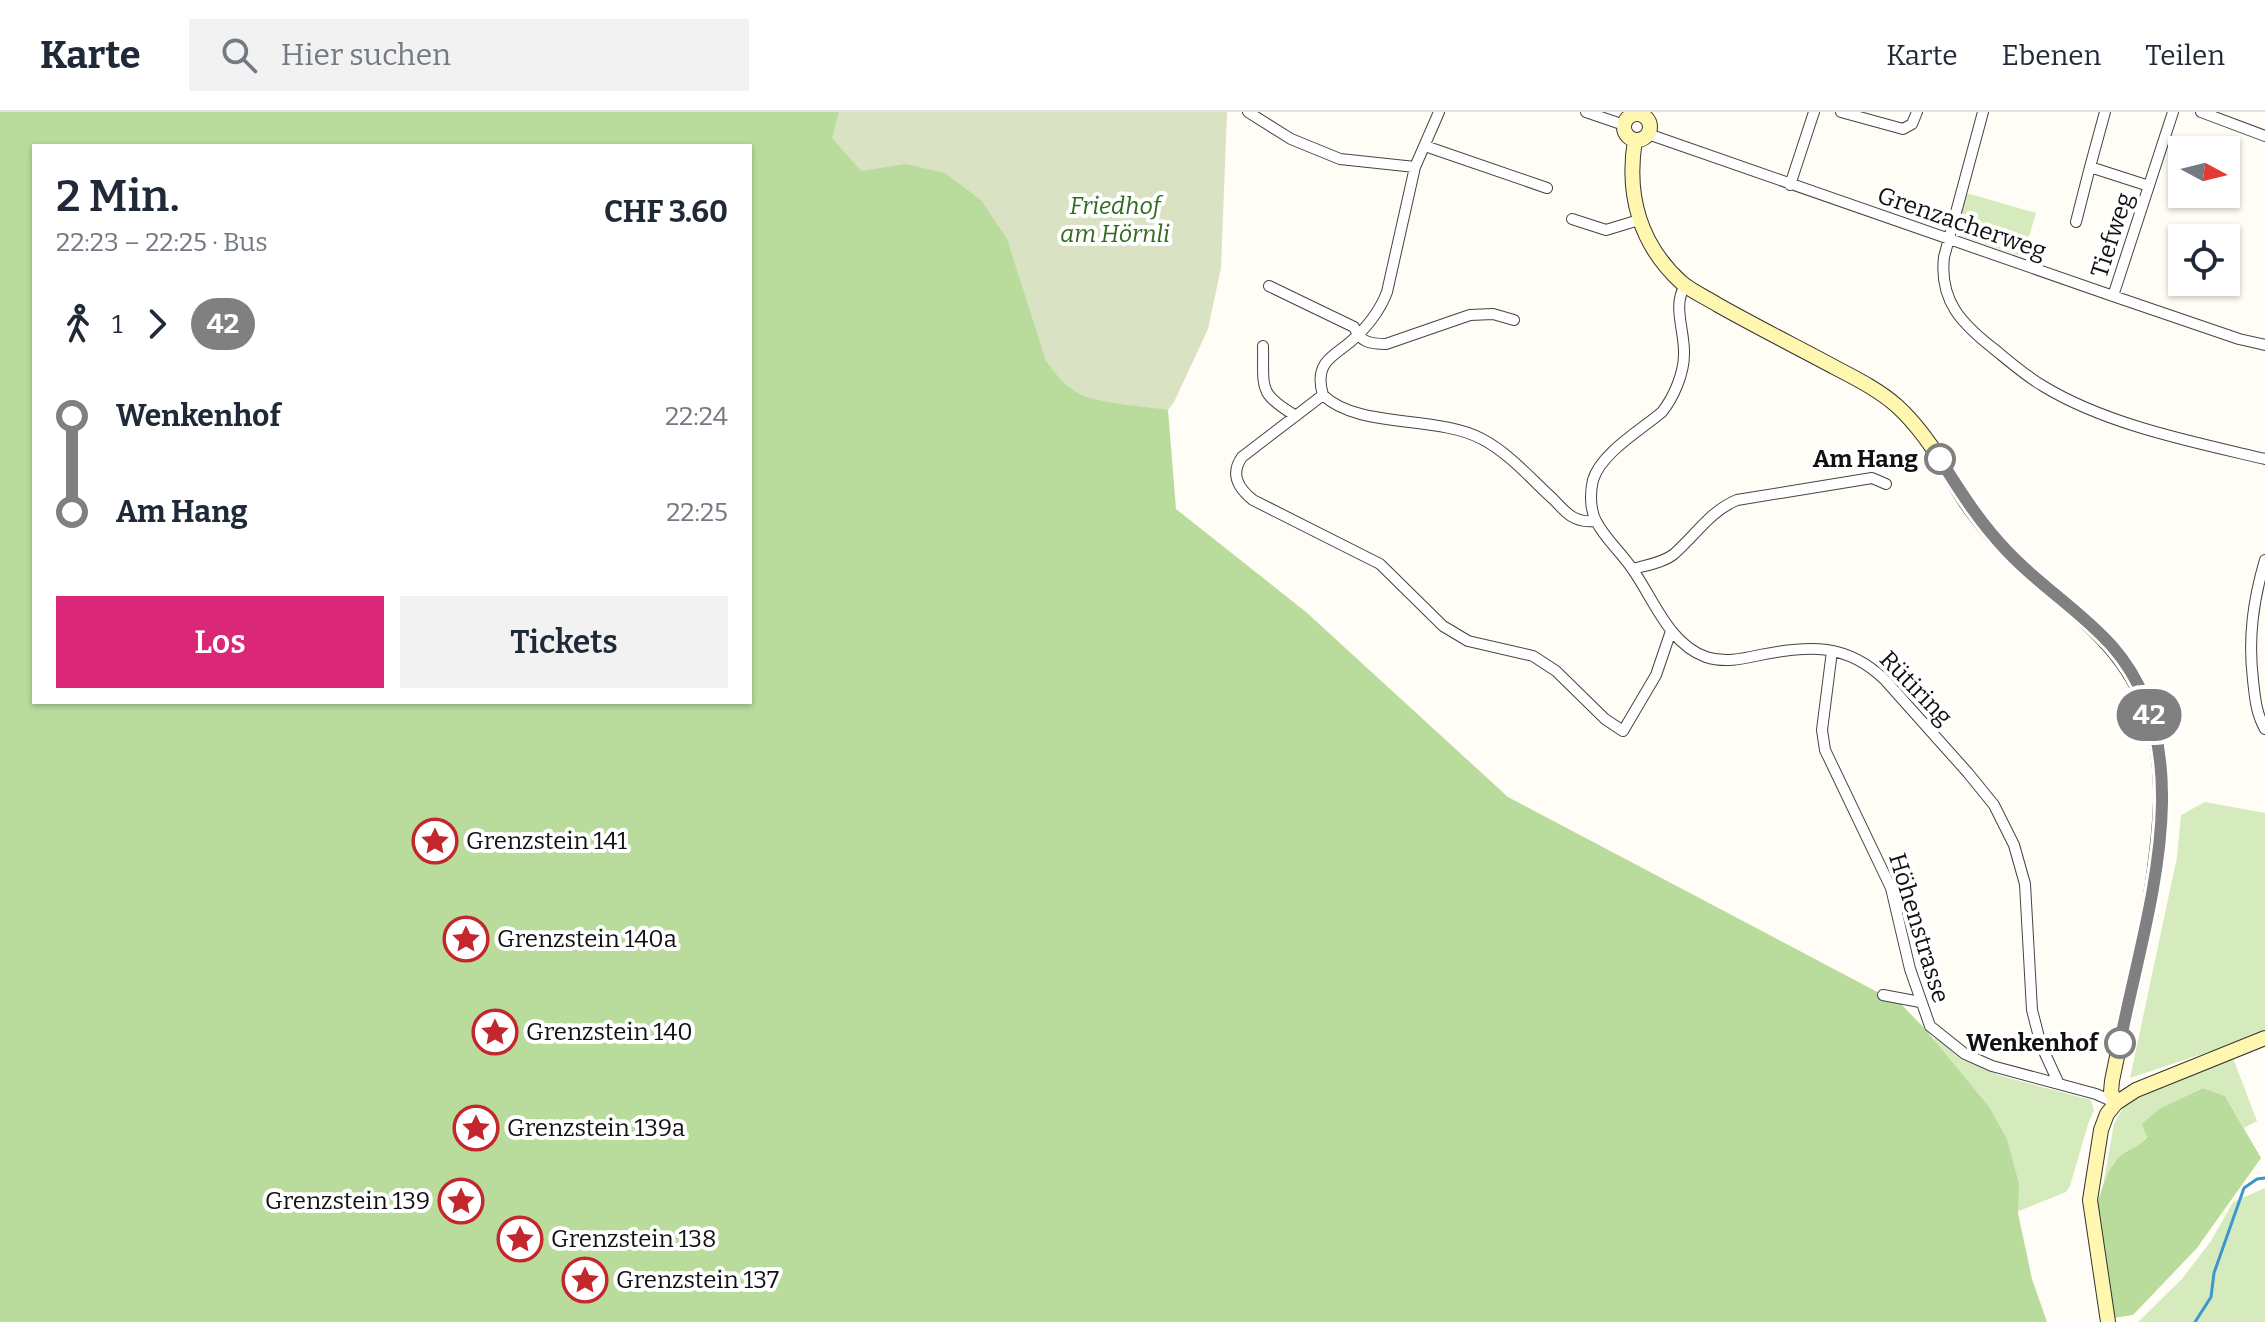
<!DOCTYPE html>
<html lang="de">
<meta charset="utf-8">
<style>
:root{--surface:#fff;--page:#f2f2f3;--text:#1f2937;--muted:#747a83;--line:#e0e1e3;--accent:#db2777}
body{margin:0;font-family:Bitter,serif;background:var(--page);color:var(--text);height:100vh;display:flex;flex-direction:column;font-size:30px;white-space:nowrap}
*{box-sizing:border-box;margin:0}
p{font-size:26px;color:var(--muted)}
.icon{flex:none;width:44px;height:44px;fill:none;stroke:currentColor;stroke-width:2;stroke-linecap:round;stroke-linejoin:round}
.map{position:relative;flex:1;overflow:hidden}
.side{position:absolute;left:32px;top:32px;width:720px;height:560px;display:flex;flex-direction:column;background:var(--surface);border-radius:0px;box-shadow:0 2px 6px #0004}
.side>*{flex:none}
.badge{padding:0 16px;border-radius:26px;font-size:28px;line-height:52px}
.needle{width:52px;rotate:97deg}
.tools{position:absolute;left:2168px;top:24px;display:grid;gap:16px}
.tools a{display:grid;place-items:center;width:72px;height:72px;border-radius:0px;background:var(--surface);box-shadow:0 2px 6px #0004;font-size:40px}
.map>.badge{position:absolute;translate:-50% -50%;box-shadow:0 0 0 4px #fff}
.legs{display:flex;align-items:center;gap:12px;height:88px;padding:0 24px;font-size:26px}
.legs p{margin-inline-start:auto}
.head{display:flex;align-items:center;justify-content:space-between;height:136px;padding:0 24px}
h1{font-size:44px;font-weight:600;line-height:60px}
.cta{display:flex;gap:16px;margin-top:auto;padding:16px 24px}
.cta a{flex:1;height:92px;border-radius:0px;background:var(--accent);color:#fff;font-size:32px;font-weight:600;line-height:92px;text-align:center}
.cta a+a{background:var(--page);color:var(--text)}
ul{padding:0 24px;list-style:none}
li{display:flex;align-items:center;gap:28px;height:96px;font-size:30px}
li i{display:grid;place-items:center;width:12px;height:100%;margin:0 10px;background:currentColor}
li i::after{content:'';width:20px;height:20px;margin:-10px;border:6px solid;border-radius:50%;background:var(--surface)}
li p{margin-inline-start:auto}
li:first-child i{background:linear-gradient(#0000 50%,currentColor 0)}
li:last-child i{background:linear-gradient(currentColor 50%,#0000 0)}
header{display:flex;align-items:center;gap:48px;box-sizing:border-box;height:112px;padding:0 40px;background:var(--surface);border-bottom:2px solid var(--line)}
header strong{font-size:38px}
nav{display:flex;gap:44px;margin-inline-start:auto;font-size:28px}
.search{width:560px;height:72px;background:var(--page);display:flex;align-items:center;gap:20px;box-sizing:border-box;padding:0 28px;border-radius:0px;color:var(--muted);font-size:30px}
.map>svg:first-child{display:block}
.green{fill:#d5ebbd}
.forest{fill:#b9dc9c;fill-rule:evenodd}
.cemetery{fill:#d9e3c4}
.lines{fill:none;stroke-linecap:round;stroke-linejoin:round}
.stream{stroke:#3f96cf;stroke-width:3}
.street-casing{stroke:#444;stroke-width:12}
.secondary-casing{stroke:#333;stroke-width:16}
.street{stroke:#fff;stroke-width:10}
.secondary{stroke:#fff6b0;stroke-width:14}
.line-1-casing{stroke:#fff;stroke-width:18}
.line-1{stroke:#808080;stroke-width:12}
.stop-1-dot{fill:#fff;stroke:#808080;stroke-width:4}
.labels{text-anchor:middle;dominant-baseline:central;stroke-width:8;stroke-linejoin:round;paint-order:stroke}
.park-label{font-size:24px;font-style:italic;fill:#2f6b1f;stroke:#fff}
.street-label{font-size:24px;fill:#111;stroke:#fff}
.stop-label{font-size:24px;font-weight:bold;fill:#111;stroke:#fff;text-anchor:end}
.poi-label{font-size:24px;fill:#111;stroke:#fff;text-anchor:start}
</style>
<header>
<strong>Karte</strong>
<div class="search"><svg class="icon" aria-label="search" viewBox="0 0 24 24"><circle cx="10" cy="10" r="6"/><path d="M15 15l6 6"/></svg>Hier suchen</div>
<nav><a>Karte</a><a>Ebenen</a><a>Teilen</a></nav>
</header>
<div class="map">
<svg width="2265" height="1210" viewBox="0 0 2265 1210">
<rect width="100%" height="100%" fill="#fffdf5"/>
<!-- green -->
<path class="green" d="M1963,82H1970L2036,101L2023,145L1961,124L1956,112Z
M2205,690L2265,701V921L2130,966L2177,745L2181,703Z
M1935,925L1962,948L1998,963L2091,988L2094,998L2088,1012L2070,1074L2066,1080L2014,1101L1934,933Z
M2231,946H2233L2257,1009L2244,1016L2225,984L2203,976L2159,997L2147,1024L2136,1037L2126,1040L2113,1051L2102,1079L2114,1012L2124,994L2139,985L2228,948H2231Z
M2265,1076V1210H2138L2182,1167L2211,1129L2233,1090Z"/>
<!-- forest -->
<path class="forest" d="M0,0H907L957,48L1175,288L1168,298L1176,397L1306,500L1508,685L1902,893L1926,918L1989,995L2007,1027L2019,1072L2018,1101L2032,1167L2047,1210H0ZM34,34H750V590H34Z
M2203,976L2225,984L2261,1046L2197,1136L2133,1203L2113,1206L2097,1092C2103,1075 2109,1049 2126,1040C2137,1034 2138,1035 2147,1025L2142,1012L2159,997Z"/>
<!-- cemetery -->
<path class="cemetery" d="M839,0H1227L1221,156L1208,217L1175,288L1168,298C1145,294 1095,292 1076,280C1064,273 1054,260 1046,249L1007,127L981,88L945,61L906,52L861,59L832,26Z"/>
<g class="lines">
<!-- stream -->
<path class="stream" d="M2195,1210L2211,1185L2214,1161L2244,1076L2257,1067L2265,1066"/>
<!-- street casing -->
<g class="street-casing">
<path id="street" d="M1248,0L1291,27L1340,47L1415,55
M1586,0L1624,13
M1841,0L1903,17L1912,12L1917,0
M1983,0L1944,145C1939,189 1962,212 1994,237C2010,250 2026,264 2043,274C2107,313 2193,330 2265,347
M2105,0L2090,55L2149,74
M2201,0L2265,24
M1648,22L2113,184L2239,227L2265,233
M1425,34L1547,76
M1790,73L1814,0
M1572,107L1606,118L1639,108
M2076,110L2090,55
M1269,174L1354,215C1360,230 1370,232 1386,232L1470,203L1493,202L1514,208
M1685,174C1672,193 1685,220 1684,242C1684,261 1674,285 1662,300C1641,318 1601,341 1593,368C1590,380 1590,398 1596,409C1605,427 1622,441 1633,458C1654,488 1669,532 1706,545C1724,551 1742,547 1760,543C1809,533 1847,531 1885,568L1968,661L1994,693L2014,733L2025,772L2032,898L2041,933L2059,972
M2113,184L2173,0
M1263,234C1264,276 1257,281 1296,304
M1323,283L1242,345C1230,362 1238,376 1253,388L1380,452L1443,514L1468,529L1533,544L1556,559L1605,607L1623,619L1656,563L1671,519
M1323,283C1320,273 1319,261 1325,252C1330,244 1342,237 1349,231C1365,218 1380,199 1387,180L1415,55L1439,0
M1323,283C1358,317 1437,303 1482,327C1509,341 1531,367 1553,387C1559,393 1565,400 1571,404C1579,409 1587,410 1595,409
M2265,448C2253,489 2248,526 2253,568C2255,586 2256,601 2265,617
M1633,457C1646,453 1663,451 1674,442C1695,424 1710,399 1737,388L1872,366L1886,372
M1832,539L1822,618L1825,638L1891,776L1910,857L1930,914L1965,942L1992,954L2096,982L2116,991
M1883,883L1920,890"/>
</g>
<!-- secondary casing -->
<g class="secondary-casing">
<path id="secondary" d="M1624 15a13 13 0 1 1 26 0a13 13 0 1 1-26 0Z
M1635,28C1626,83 1640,133 1682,171C1693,180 1707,186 1718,193C1757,215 1797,235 1836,256C1857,267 1879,278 1897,294C1919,314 1937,341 1952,367C1958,377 1964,388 1971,397C1983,413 1997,430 2011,443C2071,501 2136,535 2155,623C2165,668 2161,711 2155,756C2146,828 2126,898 2112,969L2111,980L2116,991
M2108,1210L2090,1088L2101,1018L2107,1002L2116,991L2136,978L2265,926"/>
</g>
<!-- street -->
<use href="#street" class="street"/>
<!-- secondary -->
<use href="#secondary" class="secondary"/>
</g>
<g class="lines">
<!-- line-1 casing -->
<g class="line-1-casing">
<path id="line-1" d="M1940,347C1961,381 1981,412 2008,440C2040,474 2081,499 2112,534C2206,641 2143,809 2120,931"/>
</g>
<!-- line-1 -->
<use href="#line-1" class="line-1"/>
</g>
<!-- icons -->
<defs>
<g id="sight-ring" transform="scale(2.3)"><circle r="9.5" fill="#fff" stroke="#c4262e" stroke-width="1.5"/><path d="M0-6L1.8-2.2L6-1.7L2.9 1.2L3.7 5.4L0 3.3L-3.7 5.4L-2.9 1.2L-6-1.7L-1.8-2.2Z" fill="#c4262e"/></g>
</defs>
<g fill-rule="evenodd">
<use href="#sight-ring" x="435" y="729"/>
<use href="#sight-ring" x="466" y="827"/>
<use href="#sight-ring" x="495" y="920"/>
<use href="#sight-ring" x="476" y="1016"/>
<use href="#sight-ring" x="461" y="1089"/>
<use href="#sight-ring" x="520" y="1127"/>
<use href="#sight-ring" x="585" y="1168"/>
</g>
<!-- markers -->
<g class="stop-1-dot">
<circle cx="1940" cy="347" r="14"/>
<circle cx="2120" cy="931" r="14"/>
</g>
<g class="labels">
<!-- park labels -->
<g class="park-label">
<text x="1115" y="94">Friedhof<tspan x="1115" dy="28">am Hörnli</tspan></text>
</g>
<!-- street labels -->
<g class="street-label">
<text transform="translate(1962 111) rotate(19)">Grenzacherweg</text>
<text transform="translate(2112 123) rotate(-72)">Tiefweg</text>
<text transform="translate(1916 576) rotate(46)">Rütiring</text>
<text transform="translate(1919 816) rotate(73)">Höhenstrasse</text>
</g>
<!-- stop labels -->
<g class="stop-label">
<text x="1918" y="347">Am Hang</text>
<text x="2098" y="931">Wenkenhof</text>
</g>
<!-- poi labels -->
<g class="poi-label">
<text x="466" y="729">Grenzstein 141</text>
<text x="497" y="827">Grenzstein 140a</text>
<text x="526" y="920">Grenzstein 140</text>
<text x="507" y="1016">Grenzstein 139a</text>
<text x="430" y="1089" text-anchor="end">Grenzstein 139</text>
<text x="551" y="1127">Grenzstein 138</text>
<text x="616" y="1168">Grenzstein 137</text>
</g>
</g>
</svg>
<div class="tools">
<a><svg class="needle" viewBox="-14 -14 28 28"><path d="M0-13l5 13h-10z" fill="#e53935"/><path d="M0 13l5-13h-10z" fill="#747a83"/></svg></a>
<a><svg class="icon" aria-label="locate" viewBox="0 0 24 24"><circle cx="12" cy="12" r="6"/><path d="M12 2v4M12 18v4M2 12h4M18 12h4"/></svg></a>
</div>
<b class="badge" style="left:2149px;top:603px;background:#808080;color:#fff">42</b>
<section class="side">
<div class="head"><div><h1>2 Min.</h1><p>22:23 – 22:25 · Bus</p></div><b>CHF 3.60</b></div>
<div class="legs"><svg class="icon" aria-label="walk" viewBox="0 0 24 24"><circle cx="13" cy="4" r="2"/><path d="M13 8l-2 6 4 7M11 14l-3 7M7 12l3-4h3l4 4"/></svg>1<svg class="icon" aria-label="forward" viewBox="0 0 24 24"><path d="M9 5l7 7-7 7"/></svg><b class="badge" style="background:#808080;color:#fff">42</b></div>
<ul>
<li><i style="color:#808080"></i><b>Wenkenhof</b><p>22:24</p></li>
<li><i style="color:#808080"></i><b>Am Hang</b><p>22:25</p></li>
</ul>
<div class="cta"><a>Los</a><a>Tickets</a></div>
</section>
</div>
